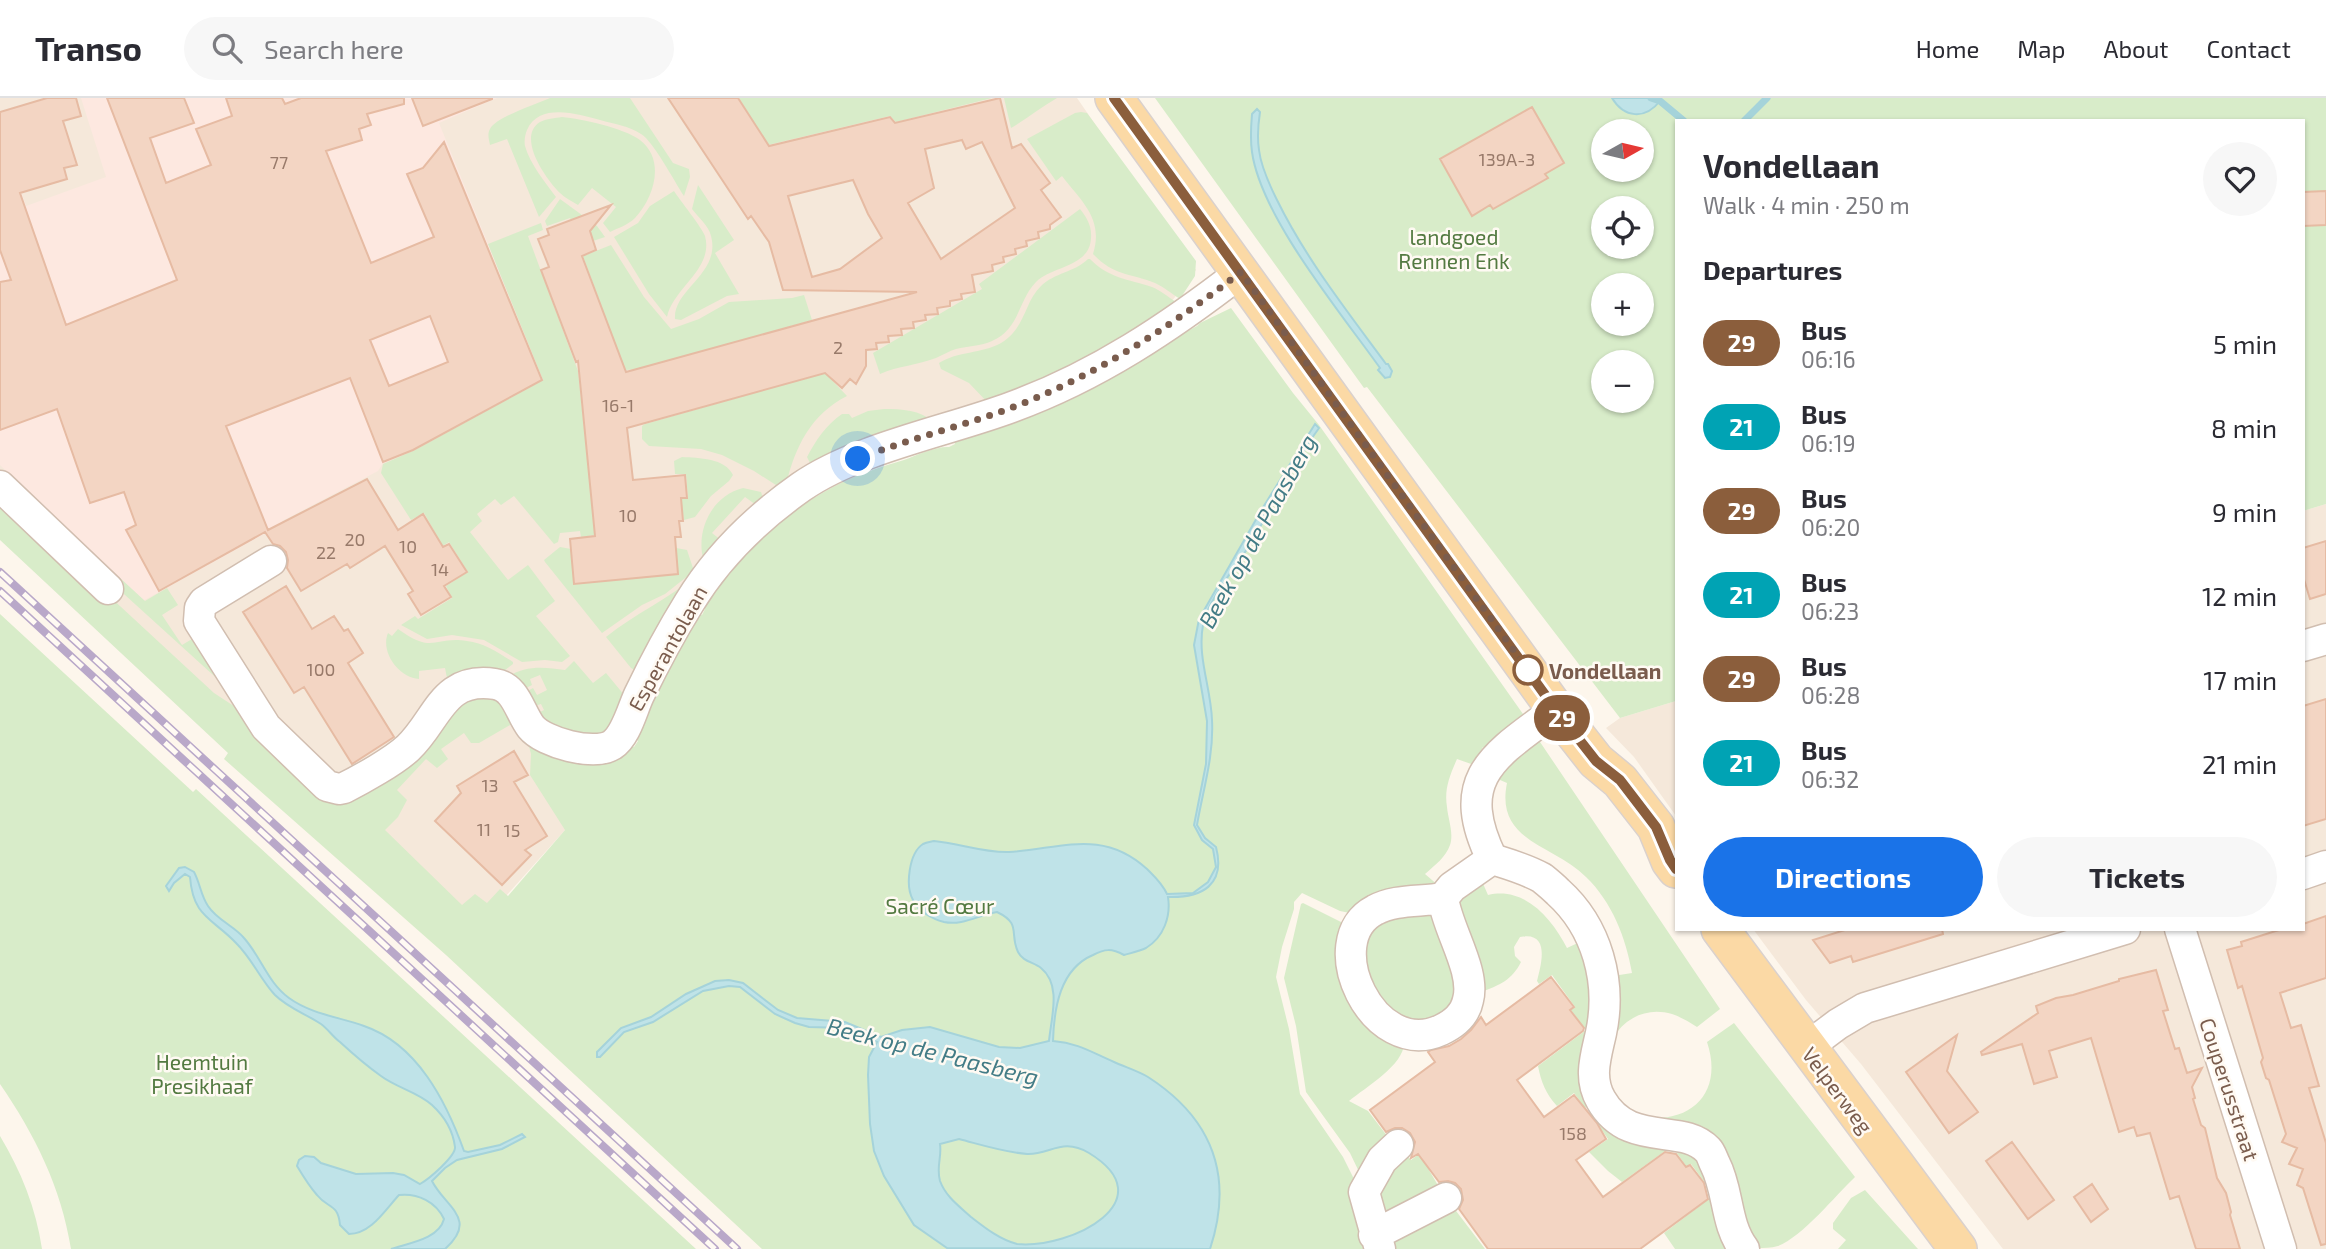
<!DOCTYPE html>
<meta charset="utf-8">
<style>
:root{--surface:#fff;--page:#f7f7f7;--text:#2b2b33;--muted:#7c7c81;--line:#e1e1e2;--accent:#1a73e8}
body{margin:0;font-family:"Exo 2",sans-serif;background:var(--page);color:var(--text);height:100vh;display:flex;flex-direction:column;font-size:26px;white-space:nowrap}
*{box-sizing:border-box;margin:0}
p{font-size:23px;color:var(--muted)}
.icon{flex:none;width:38px;height:38px;fill:none;stroke:currentColor;stroke-width:2;stroke-linecap:round;stroke-linejoin:round}
.map{position:relative;flex:1;overflow:hidden}
.side{position:absolute;left:1675px;top:21px;width:630px;height:812px;display:flex;flex-direction:column;background:var(--surface);border-radius:0px;box-shadow:0 2px 5px #0004}
.side>*{flex:none}
.badge{padding:0 14px;border-radius:23px;font-size:24px;line-height:46px}
.needle{width:46px;rotate:82deg}
.tools{position:absolute;left:1591px;top:21px;display:grid;gap:14px}
.tools a{display:grid;place-items:center;width:63px;height:63px;border-radius:50%;background:var(--surface);box-shadow:0 2px 5px #0004;font-size:35px}
.you{position:absolute;width:35px;height:35px;margin:-18px;border:5px solid #fff;border-radius:50%;background:#1a73e8;box-shadow:0 0 0 10px #1a73e833}
.map>.badge{position:absolute;translate:-50% -50%;box-shadow:0 0 0 4px #fff}
h2{padding:0 28px;font-size:26px;line-height:63px}
.round{display:grid;place-items:center;flex:none;width:74px;height:74px;border-radius:37px;background:var(--page)}
.overview{display:flex;align-items:center;justify-content:space-between;height:119px;padding:0 28px}
h1{font-size:33px;font-weight:700;line-height:52px}
.button{display:flex;gap:14px;margin-top:auto;padding:14px 28px}
.button a{flex:1;height:80px;border-radius:42px;background:var(--accent);color:#fff;font-size:28px;font-weight:700;line-height:80px;text-align:center}
.button a+a{background:var(--page);color:var(--text)}
ul{padding:0;list-style:none}
li{display:flex;align-items:center;gap:21px;height:84px;padding:0 28px}
li div{flex:1}
li b{display:block;font-size:26px}
li em{font-style:normal}
li .badge{min-width:77px;font-weight:700;text-align:center}
header{display:flex;align-items:center;gap:42px;box-sizing:border-box;height:98px;padding:0 35px;background:var(--surface);border-bottom:2px solid var(--line)}
header strong{font-size:33px}
nav{display:flex;gap:38px;margin-inline-start:auto;font-size:24px}
.search{width:490px;height:63px;background:var(--page);display:flex;align-items:center;gap:18px;box-sizing:border-box;padding:0 24px;border-radius:38px;color:var(--muted);font-size:26px}
.map>svg:first-child{display:block}
.residential{fill:#f5e8da}
.commercial{fill:#fde8e0}
.green{fill:#d8ecc9;fill-rule:evenodd}
.water{fill:#bfe3e8;stroke:#a5d3da;stroke-width:2;fill-rule:evenodd}
.lines{fill:none;stroke-linecap:round;stroke-linejoin:round}
.stream{stroke:#a5d3da;stroke-width:7}
.building{fill:#f3d5c3;stroke:#e6bba3;stroke-width:2;fill-rule:evenodd}
.minor-casing{stroke:#d1beb0;stroke-width:33}
.major-casing{stroke:#dad1cd;stroke-width:40}
.minor{stroke:#fff;stroke-width:30}
.major{stroke:#fbd9a5;stroke-width:37}
.rail-casing{stroke:#b9a8c9;stroke-width:8}
.rail{stroke:#fffaf3;stroke-width:5;stroke-dasharray:16;stroke-linecap:butt}
.line-casing{stroke:#fff;stroke-width:16}
.line{stroke:#8b5e3c;stroke-width:10}
.walk{stroke:#7a5c4d;stroke-width:7;stroke-dasharray:0 12.6}
.stop-dot{fill:#fff;stroke:#8b5e3c;stroke-width:3.5}
.labels{text-anchor:middle;dominant-baseline:central;stroke-width:5;stroke-linejoin:round;paint-order:stroke}
.number-label{font-size:18px;fill:#987a6a}
.park-label{font-size:21px;fill:#537a41;stroke:#fffaf3}
.street-label{font-size:21px;fill:#7a5c4d;stroke:#fffaf3}
.stop-label{font-size:21px;font-weight:bold;fill:#7a5c4d;stroke:#fffaf3;text-anchor:start}
.water-label{font-size:23px;font-style:italic;fill:#437c86;stroke:#fffaf3}
</style>
<header>
<strong>Transo</strong>
<div class="search"><svg class="icon" aria-label="search" viewBox="0 0 24 24"><circle cx="10" cy="10" r="6"/><path d="M15 15l6 6"/></svg>Search here</div>
<nav><a>Home</a><a>Map</a><a>About</a><a>Contact</a></nav>
</header>
<div class="map">
<svg width="2326" height="1151" viewBox="0 0 2326 1151">
<rect width="100%" height="100%" fill="#fdf6ec"/>
<!-- residential -->
<path class="residential" d="M0,0H1077L1196,172L1161,217L1056,278L788,389L613,632L598,672L565,732L465,844L0,427Z
M2326,406V1151H2003L1861,966L1806,902L1753,831H2303V413Z
M1676,603V718L1634,659L1606,630L1620,620Z"/>
<!-- commercial -->
<path class="commercial" d="M81,0H497L439,25L543,282L415,352L383,365L378,373L282,423V426L141,504L0,367V51L5,49L26,108L106,79Z"/>
<!-- green -->
<path class="green" d="M550,0H630L673,65L689,71L690,79L684,98C674,83 654,44 641,36C629,28 614,26 600,22C578,16 539,4 527,32C525,37 524,43 525,48C530,66 545,84 556,99L539,119L507,41L490,47C489,41 487,36 490,31C496,19 537,6 550,0Z
M739,0H992L896,24L890,18L768,47Z
M1004,0H1057C1041,9 1027,21 1011,30Z
M1155,0H2326V406L2303,413V23H1676V603L1620,620L1367,289L1364,290ZM1603,33H1642V72H1603ZM1603,110H1642V149H1603ZM1603,187H1642V226H1603ZM1603,264H1642V303H1603Z
M1081,14L1087,15L1196,163L1195,178L1180,201C1172,196 1164,189 1155,185C1130,175 1114,178 1093,156C1104,121 1082,104 1062,78L1056,83L1027,41L1075,15Z
M562,19C582,21 624,30 640,42C666,62 654,100 635,120C628,127 618,130 610,134L603,125L616,109L592,90L578,107C572,103 565,100 560,95C546,81 516,39 540,24C546,21 555,20 562,19Z
M698,87L734,142L715,155L739,196L727,198L681,222L675,221C673,191 721,176 711,138C709,128 698,119 692,111Z
M674,93C679,101 703,131 705,138C714,171 673,190 667,219L649,196L614,139L638,125L650,108Z
M560,101L597,128L605,139L581,147L570,120L547,128L545,123Z
M1080,111C1087,120 1092,128 1091,140C1090,169 1052,168 1036,184C1018,202 1020,231 992,243C981,248 968,248 956,251C949,253 943,257 936,260C918,267 898,268 880,276L873,255L982,191L979,186Z
M541,125L543,132L528,138L578,273L595,437L581,439L580,433L560,435L558,444L554,446L514,398L501,407L495,401L477,416L482,423L470,434L508,482L528,467L555,503L536,518L570,558L562,564L545,562L522,564L484,542L452,537L427,541L401,527L415,518L418,521L452,500L446,488L468,474L449,444L441,449L439,446L441,445L424,415L411,422L381,375L383,366L415,352L543,282L488,146Z
M611,147L644,199L671,231L699,221L729,204L792,200L804,197L812,222L640,271L625,272L583,158Z
M1088,161H1090C1108,180 1128,181 1152,189C1160,192 1168,199 1176,204L1136,237L990,307L969,285L941,271L939,265C958,253 981,256 1001,245C1026,230 1024,204 1041,188C1054,175 1075,174 1088,161Z
M1231,210L1293,295L1319,327L1528,623L1489,653L1483,649L1480,654L1484,657L1474,667L1457,661C1450,677 1444,691 1447,709C1448,721 1454,735 1450,747C1446,759 1435,767 1425,776L1439,788L1355,816L1340,813L1302,795L1294,804V811L1282,849L1276,879L1289,931L1300,996L1343,1059L1355,1083L1376,1151H762L446,857L224,661L228,655L0,442V397L214,595L243,614L329,701L462,601L496,596L517,623L479,645H471L464,635L441,651L448,661L437,670L426,661L397,692L407,702L398,719L385,732L462,807L475,796L487,805L500,791L508,798L565,732L530,677L531,656L528,644L598,666L609,665L617,662L626,646L634,649L638,643L636,641L659,589L700,516L702,517L705,511L704,509C734,460 782,416 833,389C855,377 880,369 904,362C917,357 937,348 949,349L955,346L952,339L1105,278L1197,228L1200,225Z
M825,275L847,298C811,316 795,349 786,387L779,389L754,373L722,357L701,351L649,348L642,341V328L645,326Z
M884,311C902,311 920,312 934,324L811,367L807,359C816,342 826,327 842,316H849L852,320L868,313Z
M682,359C699,360 725,360 733,377L729,383L711,398L695,419L684,422L681,401L688,400L686,376H675L674,363Z
M743,390L761,394L763,400L759,409L745,399L712,435L726,446L703,460C696,431 713,397 743,390Z
M560,449L571,451L574,486L678,476L676,450L687,452L694,473L665,496L642,507L602,535L545,464L544,462Z
M696,477L636,573L631,570L606,539C634,516 668,502 696,477Z
M119,479L145,503L167,490L178,507L162,517L182,547L197,538L223,586L114,487L116,480Z
M0,516L193,694L196,691L696,1151H71C61,1089 35,1037 0,986Z
M398,531C434,557 433,538 467,543C484,545 499,555 513,564V566L500,576L487,575L447,580L445,570L419,573V581C399,580 380,554 388,535L392,538Z
M574,563L593,585L606,575L625,598L613,632L598,640L553,632L536,616L544,612L541,606L531,609L524,595L533,590L537,597L547,592L540,577L530,581L532,587L522,592L508,579C525,567 545,569 565,572Z
M1536,638L1720,911L1697,929C1689,924 1681,919 1672,916C1627,903 1593,950 1611,990L1607,992L1600,978V959L1611,909L1613,878L1632,875C1626,840 1612,804 1586,779C1553,746 1495,744 1507,685L1493,679L1498,668Z
M1481,781L1488,797C1525,788 1552,821 1567,850L1582,843L1590,861L1592,1005L1585,1010L1574,995L1557,1008C1546,996 1541,984 1538,968L1586,932L1571,912L1575,909L1552,877L1539,886L1537,883C1541,867 1551,833 1520,839L1514,849L1515,858L1521,864C1512,882 1500,887 1481,894L1453,803Z
M1303,805L1347,827L1345,850L1404,945C1404,967 1366,989 1349,1003L1368,1013L1391,1043L1362,1080L1350,1055L1306,994L1296,928L1284,880L1301,806Z
M1429,809L1465,899L1419,931L1366,894L1363,831Z
M1734,925L1855,1079C1836,1097 1802,1139 1778,1148C1771,1150 1764,1150 1756,1150L1732,1090L1660,1029L1640,1019C1691,1027 1724,995 1707,944Z
M1603,1020C1612,1029 1622,1037 1634,1041C1658,1049 1687,1038 1705,1060C1722,1080 1716,1103 1720,1127C1722,1136 1727,1144 1732,1151H1675L1664,1135L1714,1097L1691,1066L1686,1068L1672,1048L1622,1084L1608,1073L1589,1054L1608,1041L1597,1025Z
M1454,1030L1465,1046L1429,1072L1443,1096L1382,1122L1374,1086L1403,1052L1411,1062Z
M0,1038C21,1073 36,1110 42,1151H0Z
M1865,1092L1918,1151H1838L1846,1142L1833,1131V1125L1851,1100Z
M1450,1105L1485,1151H1385L1387,1141Z"/>
<!-- water -->
<path class="water" d="M1612,0H1659L1660,3C1645,22 1624,20 1612,0Z
M1257,11L1260,14C1258,27 1257,39 1259,52C1261,69 1269,86 1277,102C1306,161 1347,213 1386,266H1388L1392,273L1390,279L1385,280L1378,272L1380,270C1341,215 1261,119 1252,54C1250,41 1251,28 1252,16Z
M1315,326L1319,330C1293,366 1273,407 1251,445C1237,468 1208,501 1203,527C1197,559 1211,590 1212,622C1214,658 1203,692 1197,727L1205,740L1216,749C1226,787 1202,800 1168,799C1171,818 1164,839 1146,850C1140,853 1131,855 1124,857C1111,850 1105,851 1093,857C1060,871 1054,910 1053,943C1078,945 1091,954 1114,964C1125,969 1138,973 1148,979C1213,1021 1234,1078 1210,1151L947,1150L914,1127L884,1078L874,1053L870,1026L868,977L869,959L877,944L845,930L809,929L795,925L775,916L740,889L729,888L703,893L653,924L624,934L600,959H597V954L621,930L651,919L686,896L715,883L729,882L743,885L778,912L797,920L845,924L881,939L902,932L930,929L999,949L1020,950L1049,943C1051,920 1062,887 1041,870C1034,864 1023,864 1018,854C1009,835 1022,826 997,814C979,817 962,828 944,824C932,821 918,813 913,802C905,788 909,755 923,746C927,744 930,744 934,743C958,745 984,755 1009,754C1061,751 1102,730 1147,771C1155,779 1162,785 1167,796L1193,795L1208,784L1216,769L1213,751L1202,742L1194,727L1206,666L1207,623L1194,547L1199,521L1262,411ZM959,1041C982,1047 1003,1054 1027,1056C1050,1057 1062,1039 1089,1055C1166,1102 1072,1151 1017,1146C1000,1142 984,1129 971,1119C959,1108 946,1099 940,1083C936,1069 942,1059 940,1046Z
M185,769L194,774C200,785 201,798 208,808C217,822 234,828 244,840C261,859 268,885 289,900C311,916 339,919 364,928C417,946 446,1003 464,1053L468,1054L500,1047L522,1036L525,1039L502,1051L457,1062L445,1070L432,1083C445,1109 479,1121 445,1151H391C409,1145 439,1141 444,1121C436,1104 418,1095 399,1097C385,1112 371,1136 349,1136L340,1127C338,1105 328,1111 317,1097C309,1088 303,1078 297,1068L299,1062L305,1058L314,1059L321,1065L356,1076L393,1075L404,1077L420,1086C429,1081 456,1058 455,1049C453,1033 444,1018 432,1007C418,994 397,990 381,978C367,968 353,956 340,944C333,939 328,931 321,926C306,916 288,910 275,897C261,882 252,861 237,846C213,820 193,820 190,779L185,776L174,785L169,793L166,788L179,770Z"/>
<g class="lines">
<!-- stream -->
<path class="stream" d="M1651,0L1660,3L1684,23
M1744,23L1767,0"/>
</g>
<!-- building -->
<path class="building" d="M47,0H76L81,18L63,23L77,67L64,70L67,81L20,95L66,227L177,182L107,0H184L194,25L150,40L166,85L211,67L196,31L232,18L226,0H282L285,6L301,0H404V6L367,16L371,27L359,31L362,42L326,53L371,165L434,139L407,76L423,70L444,44L542,282L413,352L383,364L350,280L226,328L268,432L367,381L398,432L423,416L443,449L449,446L467,474L444,488L451,499L421,517L408,496L413,493L385,448L350,470L347,466L301,493L287,470L288,462L286,454L280,448L273,446L265,434L159,493L126,432L136,427L124,394L90,405L57,311L0,332V184L11,182L0,152V14ZM430,218L448,264L389,288L370,242Z
M412,0H492V1L423,28Z
M668,0H738L769,48L890,19L895,25L1000,0L1012,50L1021,46L1050,85L1041,92L1061,119L1050,127V131L1038,134L1039,140L1026,143L1027,148L1015,151L1016,156L1003,159L1004,164L992,167L993,173L972,177L975,194L961,196L962,201L950,203V208L937,210L938,216L925,217L926,222L913,224L914,230L901,231L902,237L888,238L889,244L876,245L877,251L866,252V268L856,286L850,281L842,290L825,275L627,330L633,382L685,377L687,400H681L683,423H679L681,439H675L678,476L574,486L570,441L595,438L578,263L576,264L541,172L549,169L538,141L549,137L547,131L611,107L590,133L596,152L582,158L626,274L917,194L783,192L769,144L751,118L748,121ZM962,42L966,51L982,44L1015,110L941,161L908,105L934,90L925,51ZM853,82L868,116L882,140L840,171L812,179L788,98Z
M1532,9L1564,65L1545,76L1548,80L1493,111L1490,107L1472,118L1440,61Z
M2326,93V127L2303,128V94Z
M2326,443V496L2310,501L2303,478V450Z
M286,488L312,531L334,518L344,533L348,531L363,555L348,565L394,639L352,666L304,589L294,595L243,514Z
M2326,601V721L2303,728V608Z
M514,653L528,677L514,684L547,738L525,752L531,757L502,787L435,723L461,695L457,688Z
M2326,818V880L2280,895L2291,930L2301,927L2319,988L2309,990L2326,1045V1146L2321,1147L2303,1090L2297,1087L2303,1071L2289,1066L2297,1050L2282,1044L2286,1036L2269,982L2266,980L2261,964L2263,960L2242,888L2238,890L2227,852L2242,848L2241,844L2282,831H2303V826Z
M1848,831H1942L1943,836L1853,864L1851,858L1830,865L1813,842Z
M2156,872L2168,912L2163,913L2175,951L2179,950L2187,975L2202,970L2192,989L2195,1000L2193,1001L2201,1027L2205,1030L2217,1080L2226,1095L2231,1114L2230,1117L2240,1151H2196L2179,1098L2170,1101L2150,1035L2137,1038L2134,1029L2119,1034L2091,940L2049,953L2057,979L2034,986L2022,946L1982,957L1981,954L2038,915L2036,908L2056,900L2073,897L2119,883V881Z
M1551,879L1574,909L1570,912L1584,930L1583,933L1517,982L1544,1019L1574,997L1597,1025L1606,1041L1576,1062L1603,1099L1665,1054L1676,1056L1686,1069L1690,1067L1704,1085L1708,1101L1640,1151H1488L1459,1111L1463,1102L1461,1091L1455,1085L1448,1083L1439,1084L1418,1056L1411,1060L1415,1044L1410,1035L1402,1030H1395L1386,1034L1370,1012L1435,964L1428,954L1431,952L1449,948L1461,941L1471,932L1481,919L1486,927Z
M1957,937L1947,973L1978,1014L1949,1035L1906,974Z
M2012,1044L2054,1102L2028,1121L1986,1063Z
M2092,1086L2108,1111L2091,1124L2074,1099Z"/>
<g class="lines">
<!-- minor casing -->
<g class="minor-casing">
<path id="minor" d="M0,388L108,491
M271,463L204,504L200,510L199,523L266,629L327,688L339,691L344,690C362,681 394,663 408,650C438,622 442,578 495,586C516,589 520,615 531,629C544,645 594,658 612,647C626,638 632,612 639,597C654,566 671,534 689,505C717,459 757,420 801,389C857,350 948,333 1012,309C1097,278 1170,229 1241,174
M2303,548L2326,541
M1556,612C1495,657 1452,679 1492,761C1508,766 1526,771 1542,780C1547,784 1553,789 1558,794C1597,829 1612,884 1601,935C1596,958 1588,980 1601,1002C1629,1051 1682,1024 1708,1052C1711,1055 1713,1062 1715,1066C1729,1093 1725,1126 1744,1151
M2303,776L2326,768
M1443,800C1420,804 1395,801 1375,812C1317,842 1373,963 1441,932C1454,926 1465,917 1468,902C1476,873 1447,831 1443,800L1452,789L1492,761
M2180,831L2281,1151
M1806,950L1838,926L1865,910L2125,831
M1374,1137L1446,1100
M1380,1151L1364,1094L1382,1062L1398,1047"/>
</g>
<!-- major casing -->
<g class="major-casing">
<path id="major" d="M1114,0L1556,612L1596,663L1620,683L1656,729L1670,763L1676,771
M1720,831L1958,1151"/>
</g>
<!-- minor -->
<use href="#minor" class="minor"/>
<!-- major -->
<use href="#major" class="major"/>
<!-- rail casing -->
<g class="rail-casing">
<path id="rail" d="M0,474L737,1151
M0,493L715,1151"/>
</g>
<!-- rail -->
<use href="#rail" class="rail"/>
</g>
<g class="lines">
<!-- line casing -->
<g class="line-casing">
<path id="line" d="M1114,0L1556,612L1596,663L1620,682L1656,729L1670,762L1676,771"/>
</g>
<!-- line -->
<use href="#line" class="line"/>
<!-- walk -->
<path class="walk" d="M858,361C910,340 964,328 1016,308C1099,276 1171,228 1241,174L1528,572"/>
</g>
<!-- markers -->
<circle class="stop-dot" cx="1528" cy="572" r="14"/>
<g class="labels">
<!-- number labels -->
<g class="number-label">
<text x="1507" y="61">139A-3</text>
<text x="279" y="64">77</text>
<text x="838" y="249">2</text>
<text x="618" y="307">16-1</text>
<text x="628" y="417">10</text>
<text x="355" y="441">20</text>
<text x="408" y="448">10</text>
<text x="326" y="454">22</text>
<text x="440" y="471">14</text>
<text x="321" y="571">100</text>
<text x="490" y="687">13</text>
<text x="484" y="731">11</text>
<text x="512" y="732">15</text>
<text x="1573" y="1035">158</text>
</g>
<!-- park labels -->
<g class="park-label">
<text x="1454" y="138">landgoed<tspan x="1454" dy="24">Rennen Enk</tspan></text>
<text x="940" y="807">Sacré Cœur</text>
<text x="202" y="963">Heemtuin<tspan x="202" dy="24">Presikhaaf</tspan></text>
</g>
<!-- street labels -->
<g class="street-label">
<text transform="translate(667 550) rotate(-61)">Esperantolaan</text>
<text transform="translate(2230 991) rotate(72)">Couperusstraat</text>
<text transform="translate(1838 992) rotate(53)">Velperweg</text>
</g>
<!-- stop labels -->
<g class="stop-label">
<text x="1549" y="572">Vondellaan</text>
</g>
<!-- water labels -->
<g class="water-label">
<text transform="translate(1257 433) rotate(-61)">Beek op de Paasberg</text>
<text transform="translate(933 953) rotate(14)">Beek op de Paasberg</text>
</g>
</g>
</svg>
<div class="tools">
<a><svg class="needle" viewBox="-14 -14 28 28"><path d="M0-13l5 13h-10z" fill="#e53935"/><path d="M0 13l5-13h-10z" fill="#7c7c81"/></svg></a>
<a><svg class="icon" aria-label="locate" viewBox="0 0 24 24"><circle cx="12" cy="12" r="6"/><path d="M12 2v4M12 18v4M2 12h4M18 12h4"/></svg></a>
<a>+</a>
<a>−</a>
</div>
<div class="you" style="left:858px;top:361px"></div>
<b class="badge" style="left:1562px;top:620px;background:#8b5e3c;color:#fff">29</b>
<section class="side">
<div class="overview"><div><h1>Vondellaan</h1><p>Walk · 4 min · 250 m</p></div><a class="round"><svg class="icon" aria-label="heart" viewBox="0 0 24 24"><path d="M12 20l-8-8c-3-5 5-10 8-4 3-6 11-1 8 4z"/></svg></a></div>
<h2>Departures</h2>
<ul>
<li><span class="badge" style="background:#8b5e3c;color:#fff">29</span><div><b>Bus</b><p>06:16</p></div><em>5 min</em></li>
<li><span class="badge" style="background:#00a3b4;color:#fff">21</span><div><b>Bus</b><p>06:19</p></div><em>8 min</em></li>
<li><span class="badge" style="background:#8b5e3c;color:#fff">29</span><div><b>Bus</b><p>06:20</p></div><em>9 min</em></li>
<li><span class="badge" style="background:#00a3b4;color:#fff">21</span><div><b>Bus</b><p>06:23</p></div><em>12 min</em></li>
<li><span class="badge" style="background:#8b5e3c;color:#fff">29</span><div><b>Bus</b><p>06:28</p></div><em>17 min</em></li>
<li><span class="badge" style="background:#00a3b4;color:#fff">21</span><div><b>Bus</b><p>06:32</p></div><em>21 min</em></li>
</ul>
<div class="button"><a>Directions</a><a>Tickets</a></div>
</section>
</div>
